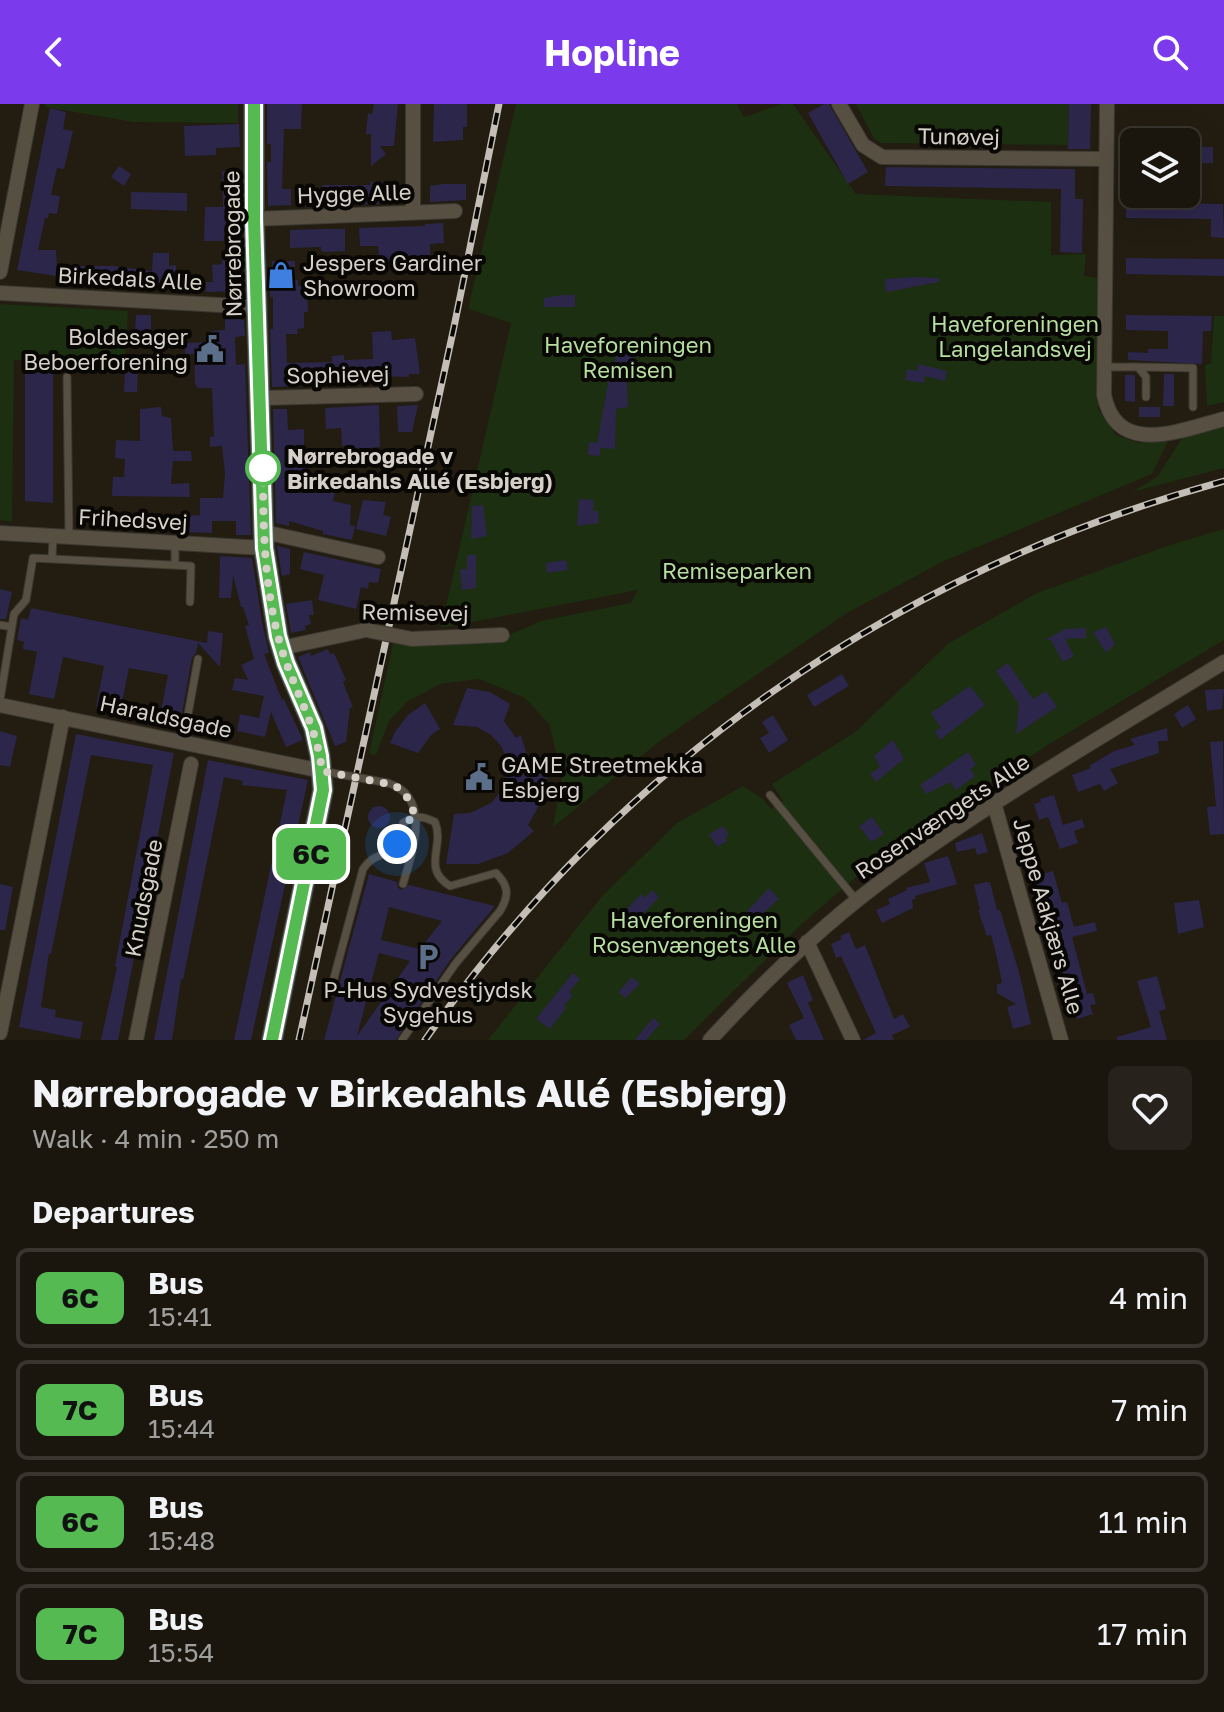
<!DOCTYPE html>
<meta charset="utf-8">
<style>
:root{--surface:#1a150d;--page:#27221b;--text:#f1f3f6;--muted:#9f9f9d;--line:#38342e;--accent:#7c3aed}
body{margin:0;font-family:"Golos Text",sans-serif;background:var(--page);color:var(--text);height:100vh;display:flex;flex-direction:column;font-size:30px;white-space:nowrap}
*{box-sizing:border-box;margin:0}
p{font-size:26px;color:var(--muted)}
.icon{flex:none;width:44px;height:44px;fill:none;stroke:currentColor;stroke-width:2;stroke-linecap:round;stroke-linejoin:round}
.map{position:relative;height:936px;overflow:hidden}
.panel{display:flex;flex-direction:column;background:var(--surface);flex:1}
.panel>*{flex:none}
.badge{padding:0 16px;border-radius:12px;font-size:28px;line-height:52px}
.controls{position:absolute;left:1120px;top:24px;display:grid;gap:16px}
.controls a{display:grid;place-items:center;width:80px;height:80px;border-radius:12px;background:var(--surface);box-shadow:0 8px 32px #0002,0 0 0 2px var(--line);font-size:40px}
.you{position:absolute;width:40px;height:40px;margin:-20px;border:6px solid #fff;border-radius:50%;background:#1a73e8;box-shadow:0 0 0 12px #1a73e833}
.map>.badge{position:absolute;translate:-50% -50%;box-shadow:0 0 0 4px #fff}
h2{padding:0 32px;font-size:30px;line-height:72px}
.round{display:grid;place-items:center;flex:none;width:84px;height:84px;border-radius:12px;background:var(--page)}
.head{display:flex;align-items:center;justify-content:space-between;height:136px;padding:0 32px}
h1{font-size:38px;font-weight:700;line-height:60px}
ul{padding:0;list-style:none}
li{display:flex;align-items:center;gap:24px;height:100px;margin:0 16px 12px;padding:0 16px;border:4px solid var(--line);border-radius:12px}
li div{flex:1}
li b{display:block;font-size:30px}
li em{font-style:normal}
li .badge{min-width:88px;font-weight:700;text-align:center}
header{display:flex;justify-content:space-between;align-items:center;height:104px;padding:0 32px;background:var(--accent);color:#fff;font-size:36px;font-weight:700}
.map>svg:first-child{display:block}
.green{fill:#1c2f11}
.building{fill:#2c264a;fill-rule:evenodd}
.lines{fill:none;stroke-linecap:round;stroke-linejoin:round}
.lane-casing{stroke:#3c3731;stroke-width:9}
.street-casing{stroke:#3c3731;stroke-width:16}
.secondary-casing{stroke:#3c3731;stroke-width:22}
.lane{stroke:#564f42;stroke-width:7}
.street{stroke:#564f42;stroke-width:14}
.secondary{stroke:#59726a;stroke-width:20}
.rail-casing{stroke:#c3bfb6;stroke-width:7}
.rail{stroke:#090704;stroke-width:4;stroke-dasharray:12;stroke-linecap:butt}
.lane-bridge-casing{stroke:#3c3731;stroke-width:9;stroke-linecap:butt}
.street-bridge-casing{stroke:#3c3731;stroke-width:16;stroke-linecap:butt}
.lane-bridge{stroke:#564f42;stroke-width:7}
.street-bridge{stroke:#564f42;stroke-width:14}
.line-casing{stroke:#fff;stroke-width:18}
.line{stroke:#54ba51;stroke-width:12}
.walk{stroke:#d5d1c9;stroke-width:8;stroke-dasharray:0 14.4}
.stop-dot{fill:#fff;stroke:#54ba51;stroke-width:4}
.labels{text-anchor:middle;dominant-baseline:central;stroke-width:8;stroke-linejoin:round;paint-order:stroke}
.street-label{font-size:22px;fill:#d5d1c9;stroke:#090704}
.poi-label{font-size:22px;fill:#d5d1c9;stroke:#090704;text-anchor:start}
.park-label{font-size:22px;fill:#b6de9f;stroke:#090704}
.stop-label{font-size:22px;font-weight:bold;fill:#d5d1c9;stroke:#090704;text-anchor:start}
</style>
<header><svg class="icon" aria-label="back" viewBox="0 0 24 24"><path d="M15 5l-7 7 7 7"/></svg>Hopline<svg class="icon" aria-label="search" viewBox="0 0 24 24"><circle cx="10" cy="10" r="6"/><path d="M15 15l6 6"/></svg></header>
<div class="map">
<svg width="1224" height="936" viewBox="0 0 1224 936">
<rect width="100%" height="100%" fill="#221c11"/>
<!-- green -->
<path class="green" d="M45,0H238V19L133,18L45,3Z
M516,0H737L744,13L782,0H793L856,90L1051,98V151L1086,150L1084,172L1098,174V305L1116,331L1139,339L1168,337L1152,370L944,457L847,509L660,637L553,723L562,673L549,620L525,594L479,575L440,580L407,598L389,617L376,651L369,650L393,540H447L498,536L541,517L631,499L638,486L441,524L511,219L468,205Z
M856,0H1069L1068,41L882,39L874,35Z
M0,200L128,207L125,258L14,256L12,418L0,416Z
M1214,212H1224V298L1207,302L1205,261L1211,260Z
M1224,323V364L1132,388L1157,373L1183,333Z
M1224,425V536L1046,642L886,747L803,819L684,936H488L603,791L677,719L743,682L763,695L771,705L783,697L772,680L854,629L949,539L1037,489L1170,441Z"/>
<!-- building -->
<path class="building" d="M267,0H302L301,25H284L282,85H291V101L268,102L267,58H271V40H267Z
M374,0H398L394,42H380L386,50L371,62V30H366L368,9L372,10Z
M434,0H467V23H463V36L433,38Z
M824,0H829L868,68L848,80L808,9Z
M1069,0H1091L1090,45H1068Z
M50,4L66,8L63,25L73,27L64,65L57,64L51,91L60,92L57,110L49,109L48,114H45L38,146H56L57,162H113L152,167L153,149H169V162L176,161L177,185L63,178V173L17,166Z
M239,20L240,43L216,44V51L185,52L184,22Z
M1186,43H1213V59H1186Z
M119,62L131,70L124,82L111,73Z
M886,63L1075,65V95H1083L1082,149L1060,148L1061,85L885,82Z
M222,67H237L239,124H224V137H204L205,103H223Z
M396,77L399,99L323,102L322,81H371L370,78Z
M443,80H466V96L430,98V82Z
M131,88L187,89V107L131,105Z
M1126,98L1223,100L1224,134L1211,133V115L1126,114Z
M443,119L444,139L430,140V154L379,160L378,142H360L359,124L425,122V120Z
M321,125H345V147L325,148L321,147V143L290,144V126Z
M242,148L243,187L206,188V178H213L212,161L222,160V149Z
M1126,154L1224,155V172L1126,170Z
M272,157H295V176H298V182L307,181L308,208H304V224L297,225L298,230H286L287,259L332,258V252L344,251V256L373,255L372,228L391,227L392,236L415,234L420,270H409V273L379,272V280H364V276L337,277V281L272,283L270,225H273V193H270L269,168H272Z
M914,173L939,174V178L886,188L885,175Z
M562,191H575V203H544V194Z
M136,211H151V227H135Z
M1126,211L1212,212L1211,227H1203L1202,260L1128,256V248L1148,249V245H1168V227L1126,226Z
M225,213L244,216L245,232L235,233L236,261L245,260L251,431H236V417H212V429L183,428L184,412L200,411V394H223L225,369L222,342L210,343V333L214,332L212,284H198L195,280L194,250H185L184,239L212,238L211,227L225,226Z
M620,238L636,240L634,257L635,276L627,278L628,303L616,305L615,345L600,344V352L588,351L589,338L597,339L608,280Z
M1049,238L1074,240L1073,251L1048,248Z
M918,260L947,267L945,277L925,272L924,279L905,276L907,265L917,267Z
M125,263L138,264L137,288H124Z
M25,267L53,268V399L25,397Z
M1164,270H1174V302H1163Z
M1125,271H1135V298L1125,297Z
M379,301L380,343L348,346V342H342L341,324L326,325L325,304Z
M418,301L412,328H398L397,302Z
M161,303L162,312L171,314L173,347H191L192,357H173L171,380L189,379L190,393L112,392L113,373H124L125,355L115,354L116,336L140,337V305Z
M1139,303H1160V313H1139Z
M273,305H287L288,326L304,325V358H306L307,374H311V383L335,389L333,397L351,401L350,421L355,422L352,436L323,430V427L289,417V422L276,419Z
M579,395L594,396L593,407H598L599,419L577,422Z
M363,396L386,398L383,411L391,413L386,432L356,425Z
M483,401L487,432L471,435L472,402Z
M277,442L290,445V470L282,472Z
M304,448L381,465L378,479L369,478L368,485L361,483L356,505L318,496L324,471L300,465Z
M467,451H476V484L462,486L460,465H467Z
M220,452L252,454L262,518L269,549L264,550L282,596L284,595L303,636L286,643L271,608L265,633L237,627L240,610L259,614L264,592L232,586L235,574L248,576L241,561L254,555L245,522L249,521L243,503H241L233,471L231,494H219Z
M566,456L568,466L547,469L546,459Z
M0,485L12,488L6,515H0Z
M312,496L314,511H309L311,520L305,522L306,526L291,529L286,500Z
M31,504L207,539L208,527L223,529L220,563L198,539L196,549L192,554L180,620L159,616L168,571L129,564L120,608L96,603L104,562L63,553L54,595L29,590L37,548L23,545L24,538L17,536L21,514L28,516Z
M1106,523L1115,540L1106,549L1093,528Z
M1086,524V534L1065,535L1074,552L1063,558L1051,536H1045L1065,525Z
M328,545L330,550L334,549L346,576L343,578L353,603L350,604L346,638L335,642L298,553L310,548L311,552Z
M1008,559L1033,595L1046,587L1057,603L1016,630L1019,600L996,567Z
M842,570L849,582L814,603L807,591Z
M970,582L985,601L940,636L935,627L941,624L931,609Z
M467,584L490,588L510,600L504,617L516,634L521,631L531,665H548V670L540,700L528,721L534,727L508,749L478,760H446L454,710L470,709L491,699L501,687L506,673L505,651L501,642L491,631L477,623L453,621Z
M1224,585L1222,605L1207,607L1205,586Z
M425,599L440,625L431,631L418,649L390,639L395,628L408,611Z
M1188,601L1196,615L1182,624L1174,610Z
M773,611L788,636L769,649L760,634L769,629L762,618Z
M1167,624L1168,637H1158L1159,649L1110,665L1118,679L1104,687L1100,680L1078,688L1072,671L1091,664L1089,662L1114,647L1135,641L1130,635Z
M0,627L17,632L10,663L0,661Z
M76,630L174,649L118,936H101L117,863L115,862L153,661L91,651L51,850L49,849L41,903L56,906L55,913L83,918L80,935L19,923Z
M893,636L904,655L876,678L870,670L880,663L874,652Z
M1223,637L1224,730L1210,731L1207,703L1216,702L1210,638Z
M968,648L976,661L970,665L975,672L956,686L950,678L926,690L920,681Z
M208,656L308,676L251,936H234L287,686L242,681L243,677L224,673L183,876L181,875L172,936H154Z
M1054,691L1063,721L1082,715L1085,723L1074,727L1078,739L1060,745L1048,713L1039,716L1034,700L1041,698L1040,695Z
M368 713a11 11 0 1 1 22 0a11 11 0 1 1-22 0Z
M872,713L884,730L871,738L859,722Z
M723,722L729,731L725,734L727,737L717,743L709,730Z
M982,729L988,748L977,751L975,744L957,748L955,739Z
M948,752L957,780L915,792L916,795L912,796L913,804L882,819L876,806L890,800L888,795L907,786L906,784L930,778L924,759Z
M1053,767L1062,799L1067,798L1074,823L1095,818L1097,827L1072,833L1087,890L1093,889L1096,900L1090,901L1093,910L1077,915L1067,882L1063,883L1060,873L1063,872L1062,863L1034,772Z
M369,770L397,778L398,784L402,786L409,781L495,802L451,855L396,936H324ZM389,803L442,817L420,845L381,836ZM379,849L410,857L357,932Z
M986,778H990L997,806H1000L1019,868L1031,920L1013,925L1007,903L1016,900L997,889V880L1002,879L997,854L991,831L987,832L978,806H980L974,781Z
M0,780L13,783L5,826H0Z
M769,784L779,795L742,828L735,820Z
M652,786L659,793L636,818L626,806L641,790L645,794Z
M1199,796L1204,823L1178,830L1174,799Z
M849,828L856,845L865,841L894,915L903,910L910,923L892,931L894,936H863L876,929L841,852L836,854L831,840L842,835L840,832Z
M573,869L580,875L569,888L573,891L564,902L566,904L550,925L536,915Z
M803,871L813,896L808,899L824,936H796L789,921L804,914L787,879Z
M1157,872L1166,905L1159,907L1167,936H1117V933L1151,923L1137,877Z
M632,873L640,880L625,894L618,888Z
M653,914L660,920L646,936H635Z"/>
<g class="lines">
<!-- lane casing -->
<g class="lane-casing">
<path id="lane" d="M1104,263H1138L1146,273V293
M1138,263L1193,264V303
M67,273L69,433
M52,455L53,432
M175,461V439
M0,521L12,523
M0,596L14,510L26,496L33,454L191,462L190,498
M183,638L198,555
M388,679C433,693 412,749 403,780
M770,691L857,797
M330,889L363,765C378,742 393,762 403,719C415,711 423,712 435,718C445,743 421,764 450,782L496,769C508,781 510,791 500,807L456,859L402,936"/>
</g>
<!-- street casing -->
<g class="street-casing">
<path id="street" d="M413,0V108
M839,0L863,41L882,53L1106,55
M1107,0L1104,291C1117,354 1181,326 1224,315
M254,115L455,107
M0,168L32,0
M0,189L257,203
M262,294L416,290
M264,428L378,453
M0,429L264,444
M412,535L502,531
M281,544L366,526
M0,601L322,667
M994,699L1061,936
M807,838L853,936
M0,929L63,613
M136,936L191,660
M710,936C765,876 824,819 890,771C996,693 1112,627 1224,558"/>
</g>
<!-- secondary casing -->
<g class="secondary-casing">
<path id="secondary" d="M254,0V115L264,444L278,532L286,559L314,624L320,652L323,686L272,936"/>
</g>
<!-- lane -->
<use href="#lane" class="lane"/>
<!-- street -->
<use href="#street" class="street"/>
<!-- secondary -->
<use href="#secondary" class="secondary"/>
<!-- rail casing -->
<g class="rail-casing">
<path id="rail" d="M299,936L454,223L499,0
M425,936C620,658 897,467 1224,377"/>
</g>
<!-- rail -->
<use href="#rail" class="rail"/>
<!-- lane-bridge casing -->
<g class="lane-bridge-casing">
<path id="lane-bridge" d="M322,667L388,679"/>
</g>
<!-- street-bridge casing -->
<g class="street-bridge-casing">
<path id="street-bridge" d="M366,526L412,535"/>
</g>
<!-- lane-bridge -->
<use href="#lane-bridge" class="lane-bridge"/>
<!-- street-bridge -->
<use href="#street-bridge" class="street-bridge"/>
</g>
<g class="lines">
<!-- line casing -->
<g class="line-casing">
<path id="line" d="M254,0V115L264,444L278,532L286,559L314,624L320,652L323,686L272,936"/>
</g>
<!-- line -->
<use href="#line" class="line"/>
<!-- walk -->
<path class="walk" d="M263,364C263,424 264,485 281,543C294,586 317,622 322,667L394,681L405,689L416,713L403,719L397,740"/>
</g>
<!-- icons -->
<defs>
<g id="shop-bare" transform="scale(2.16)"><path d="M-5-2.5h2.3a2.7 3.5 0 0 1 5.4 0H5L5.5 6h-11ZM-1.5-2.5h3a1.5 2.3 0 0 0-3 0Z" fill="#3f7fe0" stroke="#090704" stroke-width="2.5" paint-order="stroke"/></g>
<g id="civic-bare" transform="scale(2.16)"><path d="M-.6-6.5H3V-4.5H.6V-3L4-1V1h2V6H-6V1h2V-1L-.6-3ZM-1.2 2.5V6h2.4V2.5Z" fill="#5c6f8a" stroke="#090704" stroke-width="2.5" paint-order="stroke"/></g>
<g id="parking-bare" transform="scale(2.16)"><path d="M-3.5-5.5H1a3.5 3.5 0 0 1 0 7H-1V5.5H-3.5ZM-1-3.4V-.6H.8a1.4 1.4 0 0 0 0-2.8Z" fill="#5c6f8a" stroke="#090704" stroke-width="2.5" paint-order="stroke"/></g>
</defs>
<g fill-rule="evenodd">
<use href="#shop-bare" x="281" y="171"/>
<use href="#civic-bare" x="210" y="245"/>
<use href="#civic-bare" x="479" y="673"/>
<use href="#parking-bare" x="428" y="853"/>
</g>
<!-- markers -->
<circle class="stop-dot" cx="263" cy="364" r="16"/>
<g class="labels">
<!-- street labels -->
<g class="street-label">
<text transform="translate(959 32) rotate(1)">Tunøvej</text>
<text transform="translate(354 89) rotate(-2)">Hygge Alle</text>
<text transform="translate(232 140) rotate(-91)">Nørrebrogade</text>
<text transform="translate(130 174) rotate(3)">Birkedals Alle</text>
<text transform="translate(338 270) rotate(-1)">Sophievej</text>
<text transform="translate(133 415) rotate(3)">Frihedsvej</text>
<text transform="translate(415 508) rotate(1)">Remisevej</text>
<text transform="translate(166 612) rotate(12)">Haraldsgade</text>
<text transform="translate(942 712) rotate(-34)">Rosenvængets Alle</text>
<text transform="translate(143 794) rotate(-79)">Knudsgade</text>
<text transform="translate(1049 812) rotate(74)">Jeppe Aakjærs Alle</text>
</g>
<!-- poi labels -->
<g class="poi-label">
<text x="303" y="158">Jespers Gardiner<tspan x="303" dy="25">Showroom</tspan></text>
<text x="188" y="232" text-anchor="end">Boldesager<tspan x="188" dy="25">Beboerforening</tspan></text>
<text x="501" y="660">GAME Streetmekka<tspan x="501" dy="25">Esbjerg</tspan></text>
<text x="428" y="885" text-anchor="middle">P-Hus Sydvestjydsk<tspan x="428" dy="25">Sygehus</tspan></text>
</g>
<!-- park labels -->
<g class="park-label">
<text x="1015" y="219">Haveforeningen<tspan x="1015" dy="25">Langelandsvej</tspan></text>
<text x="628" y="240">Haveforeningen<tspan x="628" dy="25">Remisen</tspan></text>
<text x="737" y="466">Remiseparken</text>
<text x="694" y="815">Haveforeningen<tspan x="694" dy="25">Rosenvængets Alle</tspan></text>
</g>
<!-- stop labels -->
<g class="stop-label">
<text x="287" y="351">Nørrebrogade v<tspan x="287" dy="25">Birkedahls Allé (Esbjerg)</tspan></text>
</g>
</g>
</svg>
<div class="controls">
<a><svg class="icon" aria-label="layers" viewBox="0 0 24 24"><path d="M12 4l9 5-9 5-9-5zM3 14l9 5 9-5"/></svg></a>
</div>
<div class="you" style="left:397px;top:740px"></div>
<b class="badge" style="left:311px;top:750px;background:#54ba51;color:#111">6C</b>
</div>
<section class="panel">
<div class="head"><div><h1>Nørrebrogade v Birkedahls Allé (Esbjerg)</h1><p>Walk · 4 min · 250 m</p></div><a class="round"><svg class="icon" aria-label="heart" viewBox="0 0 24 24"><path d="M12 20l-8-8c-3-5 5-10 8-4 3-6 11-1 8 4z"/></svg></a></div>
<h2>Departures</h2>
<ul>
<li><span class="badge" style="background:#54ba51;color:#111">6C</span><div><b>Bus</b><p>15:41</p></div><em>4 min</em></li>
<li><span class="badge" style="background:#54ba51;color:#111">7C</span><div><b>Bus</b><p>15:44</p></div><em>7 min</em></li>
<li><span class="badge" style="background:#54ba51;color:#111">6C</span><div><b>Bus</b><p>15:48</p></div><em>11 min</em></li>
<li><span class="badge" style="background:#54ba51;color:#111">7C</span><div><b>Bus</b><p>15:54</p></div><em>17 min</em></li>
</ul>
</section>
